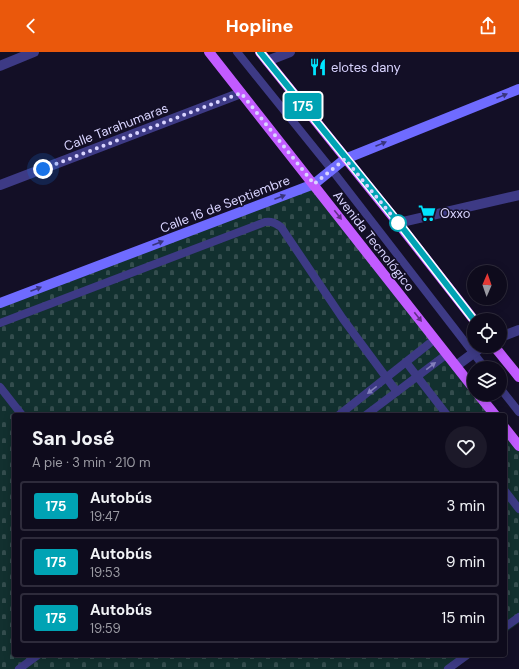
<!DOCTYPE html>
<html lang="es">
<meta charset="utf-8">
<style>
:root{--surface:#0e0b1c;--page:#1c1929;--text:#f1f3f6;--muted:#9b9ba3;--line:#2e2b3b;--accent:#ea580c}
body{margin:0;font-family:"DM Sans",sans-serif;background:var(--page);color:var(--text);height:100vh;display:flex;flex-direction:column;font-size:15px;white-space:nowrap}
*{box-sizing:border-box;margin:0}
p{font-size:13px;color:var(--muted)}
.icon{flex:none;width:22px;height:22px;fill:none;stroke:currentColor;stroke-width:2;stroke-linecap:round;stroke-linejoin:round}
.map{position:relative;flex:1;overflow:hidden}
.side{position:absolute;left:12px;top:361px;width:495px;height:244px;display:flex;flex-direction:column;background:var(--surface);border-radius:4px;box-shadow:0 2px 10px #0003,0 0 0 1px var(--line)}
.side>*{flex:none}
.badge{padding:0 8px;border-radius:3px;font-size:14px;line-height:26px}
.needle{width:26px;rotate:2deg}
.buttons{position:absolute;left:467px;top:213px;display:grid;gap:8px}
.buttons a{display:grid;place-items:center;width:40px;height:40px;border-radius:50%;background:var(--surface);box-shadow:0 2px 10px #0003,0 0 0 1px var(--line);font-size:20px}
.you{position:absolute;width:20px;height:20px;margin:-10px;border:3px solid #fff;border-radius:50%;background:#1a73e8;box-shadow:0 0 0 6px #1a73e833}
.map>.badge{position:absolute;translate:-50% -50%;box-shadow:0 0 0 2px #fff}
.round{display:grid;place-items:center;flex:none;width:42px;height:42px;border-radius:21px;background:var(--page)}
.summary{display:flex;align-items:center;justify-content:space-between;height:68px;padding:0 20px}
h1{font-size:19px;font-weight:800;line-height:30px}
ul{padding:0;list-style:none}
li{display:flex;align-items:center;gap:12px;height:50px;margin:0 8px 6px;padding:0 12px;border:2px solid var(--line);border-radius:4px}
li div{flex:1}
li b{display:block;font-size:15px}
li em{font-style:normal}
li .badge{min-width:44px;font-weight:700;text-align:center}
header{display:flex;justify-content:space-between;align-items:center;height:52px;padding:0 20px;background:var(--accent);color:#fff;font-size:18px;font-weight:800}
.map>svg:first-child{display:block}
.cemetery{fill:url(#cemetery-stones)}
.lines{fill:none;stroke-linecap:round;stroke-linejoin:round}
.lane{stroke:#3d3a85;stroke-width:8}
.street{stroke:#3d3a85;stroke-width:10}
.secondary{stroke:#6f6bff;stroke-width:10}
.primary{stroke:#c25bff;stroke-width:10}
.oneway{fill:#38347d}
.oneway2{fill:#623188}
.oneway3{fill:#837fbc}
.line-casing{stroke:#fff;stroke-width:9}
.line{stroke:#00a3b4;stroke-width:6}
.walk{stroke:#d9d4ff;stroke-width:4;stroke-dasharray:0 7.2}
.stop-dot{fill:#fff;stroke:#00a3b4;stroke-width:2}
.labels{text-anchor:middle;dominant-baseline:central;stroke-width:3;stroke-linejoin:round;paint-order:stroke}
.poi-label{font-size:13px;fill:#d9d4ff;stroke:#130f26;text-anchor:start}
.street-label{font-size:13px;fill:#d9d4ff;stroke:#130f26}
</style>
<header><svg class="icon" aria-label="back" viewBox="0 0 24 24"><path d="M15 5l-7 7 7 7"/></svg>Hopline<svg class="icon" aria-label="share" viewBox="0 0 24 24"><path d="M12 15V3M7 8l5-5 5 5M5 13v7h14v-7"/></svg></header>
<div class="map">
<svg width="519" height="617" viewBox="0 0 519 617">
<defs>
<pattern id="cemetery-stones" width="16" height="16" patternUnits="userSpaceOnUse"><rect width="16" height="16" fill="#12302f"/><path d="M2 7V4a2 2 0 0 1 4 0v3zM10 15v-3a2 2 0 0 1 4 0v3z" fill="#344d4e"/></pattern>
</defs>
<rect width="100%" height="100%" fill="#130f26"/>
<!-- cemetery -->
<path class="cemetery" d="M314,132L495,363H14V603H474L454,617H0V247Z
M505,376L519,394V571L505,581Z"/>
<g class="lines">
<!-- lane -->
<path class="lane" d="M237,0L332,118L485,316
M0,271L265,170C272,169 275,171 281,175L343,267L397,340
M406,310L447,363
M0,335L22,363
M500,336L519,360
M339,363L435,287
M366,363L447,302
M505,439L519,457
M505,575L519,565
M19,617L38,603
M448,617L467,603"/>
<!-- street -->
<path class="street" d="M267,9L290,0
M0,14L34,0
M0,133L241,41
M398,171L519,143
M500,285L519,278
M456,314L483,294"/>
<!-- secondary -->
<path class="secondary" d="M0,251L314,132L345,107L519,37"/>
<!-- primary -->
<path class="primary" d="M209,0L474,337
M260,0L398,171L474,268
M494,294L519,325
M478,342L495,363
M505,376L519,394"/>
</g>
<!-- one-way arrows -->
<defs><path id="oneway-solid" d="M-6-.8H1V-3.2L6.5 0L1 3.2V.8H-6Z"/></defs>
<g class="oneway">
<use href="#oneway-solid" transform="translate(502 44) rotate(-22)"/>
<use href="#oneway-solid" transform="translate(381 92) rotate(-22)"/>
<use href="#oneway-solid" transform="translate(280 145) rotate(-21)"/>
<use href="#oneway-solid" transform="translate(158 191) rotate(-21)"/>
<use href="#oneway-solid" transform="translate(36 237) rotate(-21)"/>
</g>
<g class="oneway2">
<use href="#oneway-solid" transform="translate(338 163) rotate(52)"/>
<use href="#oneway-solid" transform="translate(418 265) rotate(52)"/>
</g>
<g class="oneway3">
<use href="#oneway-solid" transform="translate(431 314) rotate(-37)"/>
<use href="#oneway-solid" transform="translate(372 338) rotate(142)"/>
</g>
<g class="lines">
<!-- line casing -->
<g class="line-casing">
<path id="line" d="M260,0L398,170L474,268"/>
</g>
<!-- line -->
<use href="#line" class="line"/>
<!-- walk -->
<path class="walk" d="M43,117L241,41L314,132L345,107L398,171"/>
</g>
<!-- icons -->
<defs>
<g id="restaurant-bare" transform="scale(1.38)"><path d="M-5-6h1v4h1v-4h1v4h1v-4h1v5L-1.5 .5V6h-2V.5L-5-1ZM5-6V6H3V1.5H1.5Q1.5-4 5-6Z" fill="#00e5ff" stroke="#130f26" stroke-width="2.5" paint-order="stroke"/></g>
<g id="supermarket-bare" transform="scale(1.38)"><path d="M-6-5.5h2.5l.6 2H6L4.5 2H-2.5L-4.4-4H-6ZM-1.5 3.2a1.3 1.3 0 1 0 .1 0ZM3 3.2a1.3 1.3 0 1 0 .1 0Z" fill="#00e5ff" stroke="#130f26" stroke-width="2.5" paint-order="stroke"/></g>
</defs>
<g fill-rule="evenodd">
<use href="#restaurant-bare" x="318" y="15"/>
<use href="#supermarket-bare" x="427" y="161"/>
</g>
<!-- markers -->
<circle class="stop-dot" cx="398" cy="171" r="8"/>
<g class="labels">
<!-- poi labels -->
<g class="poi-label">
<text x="331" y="15">elotes dany</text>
<text x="440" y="161">Oxxo</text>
</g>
<!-- street labels -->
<g class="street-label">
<text transform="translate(116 75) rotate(-21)">Calle Tarahumaras</text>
<text transform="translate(225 152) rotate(-21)">Calle 16 de Septiembre</text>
<text transform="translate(374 189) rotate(52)">Avenida Tecnológico</text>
</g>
</g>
</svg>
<div class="buttons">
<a><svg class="needle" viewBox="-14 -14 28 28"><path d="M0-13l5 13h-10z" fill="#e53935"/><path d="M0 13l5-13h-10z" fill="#9b9ba3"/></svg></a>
<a><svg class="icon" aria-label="locate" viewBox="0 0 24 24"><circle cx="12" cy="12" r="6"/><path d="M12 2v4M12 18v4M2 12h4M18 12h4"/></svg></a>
<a><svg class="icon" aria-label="layers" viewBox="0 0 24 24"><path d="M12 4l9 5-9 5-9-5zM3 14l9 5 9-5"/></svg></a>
</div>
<div class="you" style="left:43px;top:117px"></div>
<b class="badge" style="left:303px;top:54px;background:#00a3b4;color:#fff">175</b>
<section class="side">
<div class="summary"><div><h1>San José</h1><p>A pie · 3 min · 210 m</p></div><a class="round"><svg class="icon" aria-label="heart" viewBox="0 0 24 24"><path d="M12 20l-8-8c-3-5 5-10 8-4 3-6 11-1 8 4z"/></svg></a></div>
<ul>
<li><span class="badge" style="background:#00a3b4;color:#fff">175</span><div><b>Autobús</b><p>19:47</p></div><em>3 min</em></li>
<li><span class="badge" style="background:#00a3b4;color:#fff">175</span><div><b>Autobús</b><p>19:53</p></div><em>9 min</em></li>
<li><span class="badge" style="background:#00a3b4;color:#fff">175</span><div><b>Autobús</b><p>19:59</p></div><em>15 min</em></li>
</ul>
</section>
</div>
